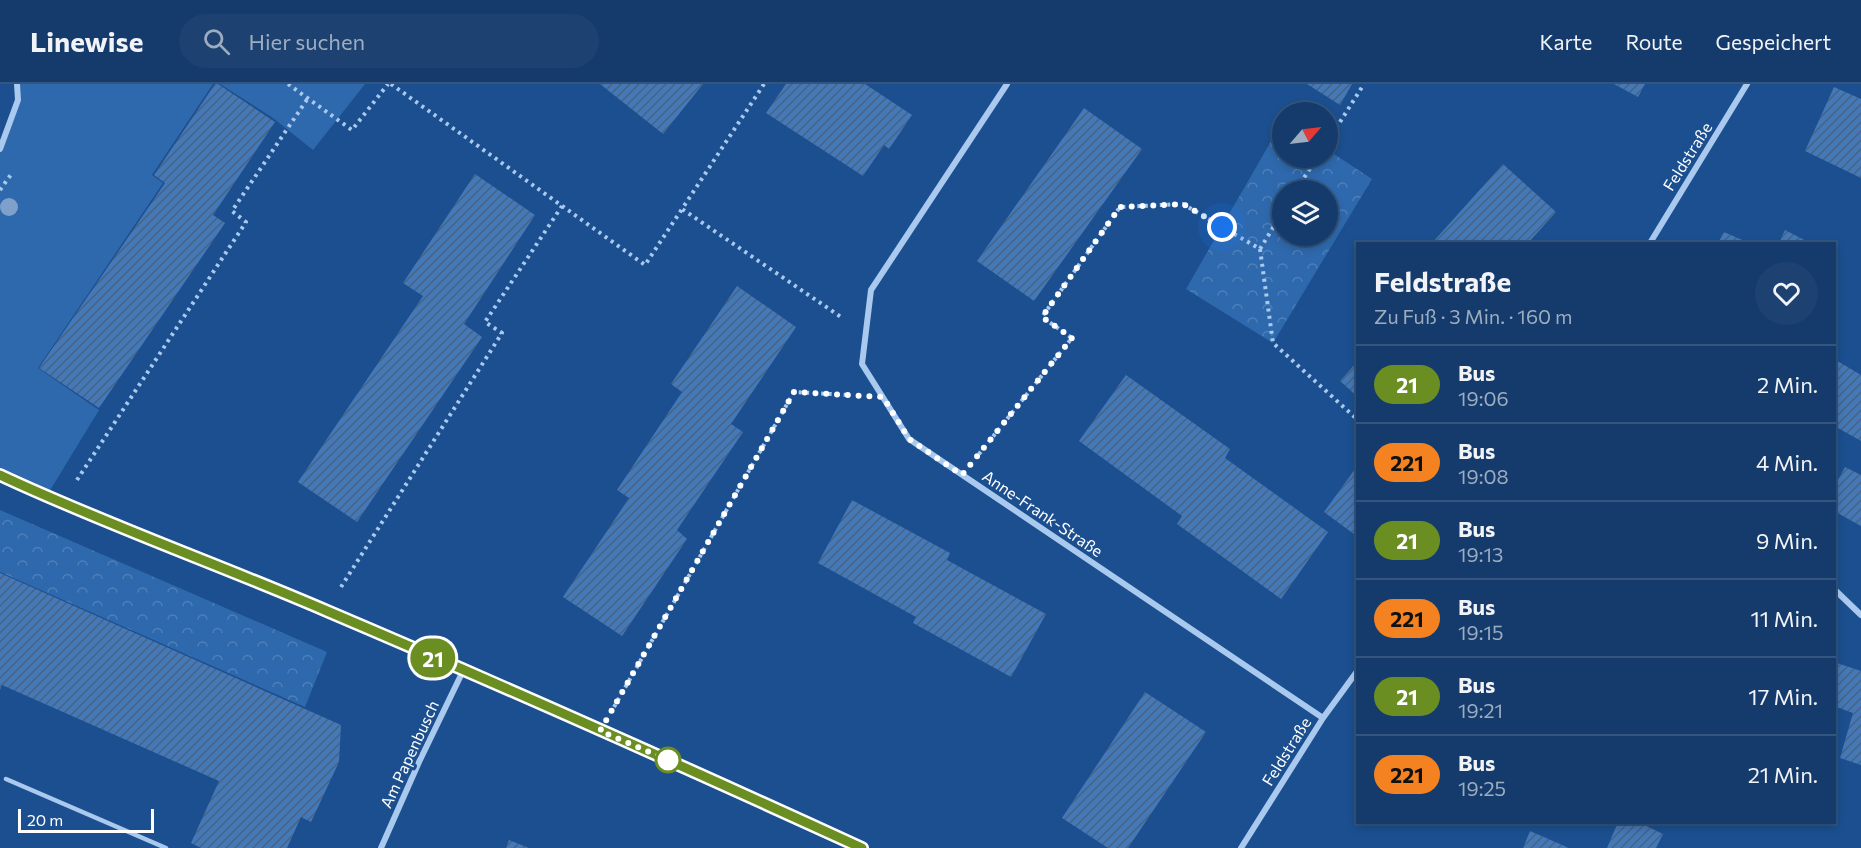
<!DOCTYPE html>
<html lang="de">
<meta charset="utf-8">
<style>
:root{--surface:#143b6b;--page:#1d4271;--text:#f1f3f6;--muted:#9dadc1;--line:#33557e}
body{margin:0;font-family:Commissioner,sans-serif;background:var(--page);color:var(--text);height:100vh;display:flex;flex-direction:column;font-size:22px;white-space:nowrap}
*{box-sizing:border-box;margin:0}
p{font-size:20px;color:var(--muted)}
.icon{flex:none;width:33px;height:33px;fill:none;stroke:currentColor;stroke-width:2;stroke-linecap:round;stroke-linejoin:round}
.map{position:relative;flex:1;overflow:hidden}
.side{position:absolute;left:1356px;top:158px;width:480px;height:582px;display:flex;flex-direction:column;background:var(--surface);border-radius:0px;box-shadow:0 3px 9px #0003,0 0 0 2px var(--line)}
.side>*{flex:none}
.badge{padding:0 12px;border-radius:20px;font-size:21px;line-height:39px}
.needle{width:39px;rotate:62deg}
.controls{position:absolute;left:1272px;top:18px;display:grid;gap:12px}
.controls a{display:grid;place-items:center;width:66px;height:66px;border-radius:50%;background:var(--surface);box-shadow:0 3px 9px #0003,0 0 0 2px var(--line);font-size:30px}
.scale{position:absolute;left:18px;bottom:15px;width:136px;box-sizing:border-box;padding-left:6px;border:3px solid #fff;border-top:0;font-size:16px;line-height:21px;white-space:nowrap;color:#fff;-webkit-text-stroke:4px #1b4f8f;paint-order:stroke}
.you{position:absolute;width:30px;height:30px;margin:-15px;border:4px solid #fff;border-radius:50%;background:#1a73e8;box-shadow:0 0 0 9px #1a73e833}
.map>.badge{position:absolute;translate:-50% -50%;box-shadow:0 0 0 3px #fff}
.round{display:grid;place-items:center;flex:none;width:63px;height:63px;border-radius:32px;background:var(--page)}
.head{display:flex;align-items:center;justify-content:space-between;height:102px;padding:0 18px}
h1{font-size:28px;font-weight:700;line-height:45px}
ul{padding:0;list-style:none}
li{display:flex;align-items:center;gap:18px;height:78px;padding:0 18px;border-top:2px solid var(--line)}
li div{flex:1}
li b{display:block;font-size:22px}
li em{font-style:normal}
li .badge{min-width:66px;font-weight:700;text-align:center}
header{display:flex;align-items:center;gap:36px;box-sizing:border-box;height:84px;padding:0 30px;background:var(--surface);border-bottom:2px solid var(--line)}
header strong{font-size:28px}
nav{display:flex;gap:33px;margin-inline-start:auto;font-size:21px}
.search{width:420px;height:54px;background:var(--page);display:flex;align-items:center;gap:15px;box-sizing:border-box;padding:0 21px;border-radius:33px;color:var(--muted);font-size:22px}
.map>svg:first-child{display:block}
.grass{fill:#2e69ad}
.forest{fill:url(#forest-crowns);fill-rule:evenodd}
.building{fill:url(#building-hatch)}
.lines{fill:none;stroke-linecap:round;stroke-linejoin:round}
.path{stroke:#a9c9ee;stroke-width:4;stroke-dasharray:3 4.5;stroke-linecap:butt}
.lane{stroke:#a9c9ee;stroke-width:4.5}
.street{stroke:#a9c9ee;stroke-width:6}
.tree{fill:#7ea0ca}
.line-casing{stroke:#fff;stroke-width:14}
.line{stroke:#6b8e23;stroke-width:9}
.walk{stroke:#fff;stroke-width:6;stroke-dasharray:0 10.8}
.stop-dot{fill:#fff;stroke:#6b8e23;stroke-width:3}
.labels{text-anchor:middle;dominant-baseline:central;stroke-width:6;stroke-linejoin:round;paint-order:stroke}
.street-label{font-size:16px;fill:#fff;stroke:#1b4f8f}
</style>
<header>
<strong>Linewise</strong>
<div class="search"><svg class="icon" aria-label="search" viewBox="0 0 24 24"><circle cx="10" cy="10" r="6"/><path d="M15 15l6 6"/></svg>Hier suchen</div>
<nav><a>Karte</a><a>Route</a><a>Gespeichert</a></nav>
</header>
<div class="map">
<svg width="1861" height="764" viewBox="0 0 1861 764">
<defs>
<pattern id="forest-crowns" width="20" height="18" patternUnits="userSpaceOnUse" patternTransform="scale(1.5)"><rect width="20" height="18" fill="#2e69ad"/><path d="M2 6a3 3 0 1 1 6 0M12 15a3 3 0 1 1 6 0" fill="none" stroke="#4d80b9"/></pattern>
<pattern id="building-hatch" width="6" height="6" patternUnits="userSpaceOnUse" patternTransform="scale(1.5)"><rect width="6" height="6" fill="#4478b7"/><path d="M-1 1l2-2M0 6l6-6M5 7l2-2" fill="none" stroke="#486282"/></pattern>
</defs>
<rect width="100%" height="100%" fill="#1b4f8f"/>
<!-- grass -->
<path class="grass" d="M17,0H213L152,91L163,99L38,284L99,326L46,413L0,391V65L18,16Z
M220,0H365L313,66L273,34Z"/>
<!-- forest -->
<path class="forest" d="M1282,38V74H1328V66L1372,95L1273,259L1186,205ZM1282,106H1328V152H1282Z
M0,426L327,568L305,623L0,488Z"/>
<!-- building -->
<path class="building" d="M215,0H218L275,38L213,131L225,139L99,324L39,284L165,99L154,91Z
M600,0H703L663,50Z
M786,0H865L912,31L889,65L884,61L863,92L766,29Z
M1307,0H1352L1340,21Z
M1614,0H1645L1638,13Z
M1834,3L1861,15V94L1805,67Z
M1084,24L1142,65L1034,217L977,177Z
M1503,80L1556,128L1528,159H1432Z
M475,90L535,131L464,240L482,253L357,438L298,398L423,212L403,199Z
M1785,146L1810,159H1779Z
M1724,148L1749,159H1718Z
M737,202L796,243L731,340L743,348L677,446L687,455L622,552L563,513L629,414L617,406L682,308L671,300Z
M1834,275L1861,291V357L1838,344L1834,350Z
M1358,277V313L1340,297Z
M1126,291L1230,365L1225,374L1328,448L1281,515L1177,440L1182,432L1079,357Z
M1358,381V453L1324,428Z
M1845,383L1861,391V442L1834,427V403Z
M852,416L950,469L947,476L1046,530L1011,593L913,539L916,533L818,479Z
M0,489L341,641L339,678L311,738L301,733L287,764H201L191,759L219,697L2,601L0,606Z
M1834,578L1861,587V681L1840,674L1853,629L1834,622Z
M1145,608L1206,648L1128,764H1108L1062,734Z
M1618,738H1638L1663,750L1656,764H1607Z
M1530,747L1569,764H1523Z
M509,756L529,764H506Z"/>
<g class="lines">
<!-- path -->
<path class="path" d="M288,0L352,46L388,0
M391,0L645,181L682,125
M764,0L682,125L841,233
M1328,57L1364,0
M0,106L12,89
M1296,106L1317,74
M1260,165L1273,259L1358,336
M979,370L1072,254L1042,233L1120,123L1183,120L1260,165L1282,129
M77,396L246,138L232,127L308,14
M341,503L502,249L485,238L562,122
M614,623L794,308L849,311"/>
<!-- lane -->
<path class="lane" d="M6,695L166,764"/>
<!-- street -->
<path class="street" d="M1007,0L871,206L862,280L909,355L1323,634
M0,65L18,16L17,0
M1650,159L1747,0
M0,391C107,441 218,480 327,527C506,603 685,683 862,764
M1834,505L1861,531
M381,764L419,678L463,587
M1241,764L1323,634L1358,586"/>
</g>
<!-- trees -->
<circle class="tree" cx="9" cy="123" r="9"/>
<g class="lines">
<!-- line casing -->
<g class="line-casing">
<path id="line" d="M0,391C107,441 218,480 327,527C506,603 685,683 862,764"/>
</g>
<!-- line -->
<use href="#line" class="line"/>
<!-- walk -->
<path class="walk" d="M668,676L600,647L794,308L883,313L909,355L962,391L1072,254L1042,233L1120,123L1183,120L1222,143"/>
</g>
<!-- markers -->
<circle class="stop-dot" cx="668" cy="676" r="12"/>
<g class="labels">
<!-- street labels -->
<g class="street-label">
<text transform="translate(1687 72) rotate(-58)">Feldstraße</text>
<text transform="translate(1043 429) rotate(34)">Anne-Frank-Straße</text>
<text transform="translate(1286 667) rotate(-58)">Feldstraße</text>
<text transform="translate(409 670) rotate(-65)">Am Papenbusch</text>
</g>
</g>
</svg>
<div class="controls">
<a><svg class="needle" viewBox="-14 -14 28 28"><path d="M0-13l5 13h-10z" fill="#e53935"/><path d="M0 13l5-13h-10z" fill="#9dadc1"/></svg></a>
<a><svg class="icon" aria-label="layers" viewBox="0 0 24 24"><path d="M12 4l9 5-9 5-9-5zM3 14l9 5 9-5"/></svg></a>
</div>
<div class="scale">20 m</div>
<div class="you" style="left:1222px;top:143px"></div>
<b class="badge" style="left:433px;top:574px;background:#6b8e23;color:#fff">21</b>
<section class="side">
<div class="head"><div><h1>Feldstraße</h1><p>Zu Fuß · 3 Min. · 160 m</p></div><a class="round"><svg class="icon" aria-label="heart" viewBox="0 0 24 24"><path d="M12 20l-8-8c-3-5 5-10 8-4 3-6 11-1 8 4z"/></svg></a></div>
<ul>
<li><span class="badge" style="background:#6b8e23;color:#fff">21</span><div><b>Bus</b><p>19:06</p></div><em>2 Min.</em></li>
<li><span class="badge" style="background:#f58220;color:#111">221</span><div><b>Bus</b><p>19:08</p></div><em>4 Min.</em></li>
<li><span class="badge" style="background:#6b8e23;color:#fff">21</span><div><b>Bus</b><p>19:13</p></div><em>9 Min.</em></li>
<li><span class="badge" style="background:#f58220;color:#111">221</span><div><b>Bus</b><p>19:15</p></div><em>11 Min.</em></li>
<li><span class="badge" style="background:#6b8e23;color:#fff">21</span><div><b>Bus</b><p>19:21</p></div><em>17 Min.</em></li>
<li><span class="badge" style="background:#f58220;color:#111">221</span><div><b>Bus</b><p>19:25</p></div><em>21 Min.</em></li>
</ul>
</section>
</div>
